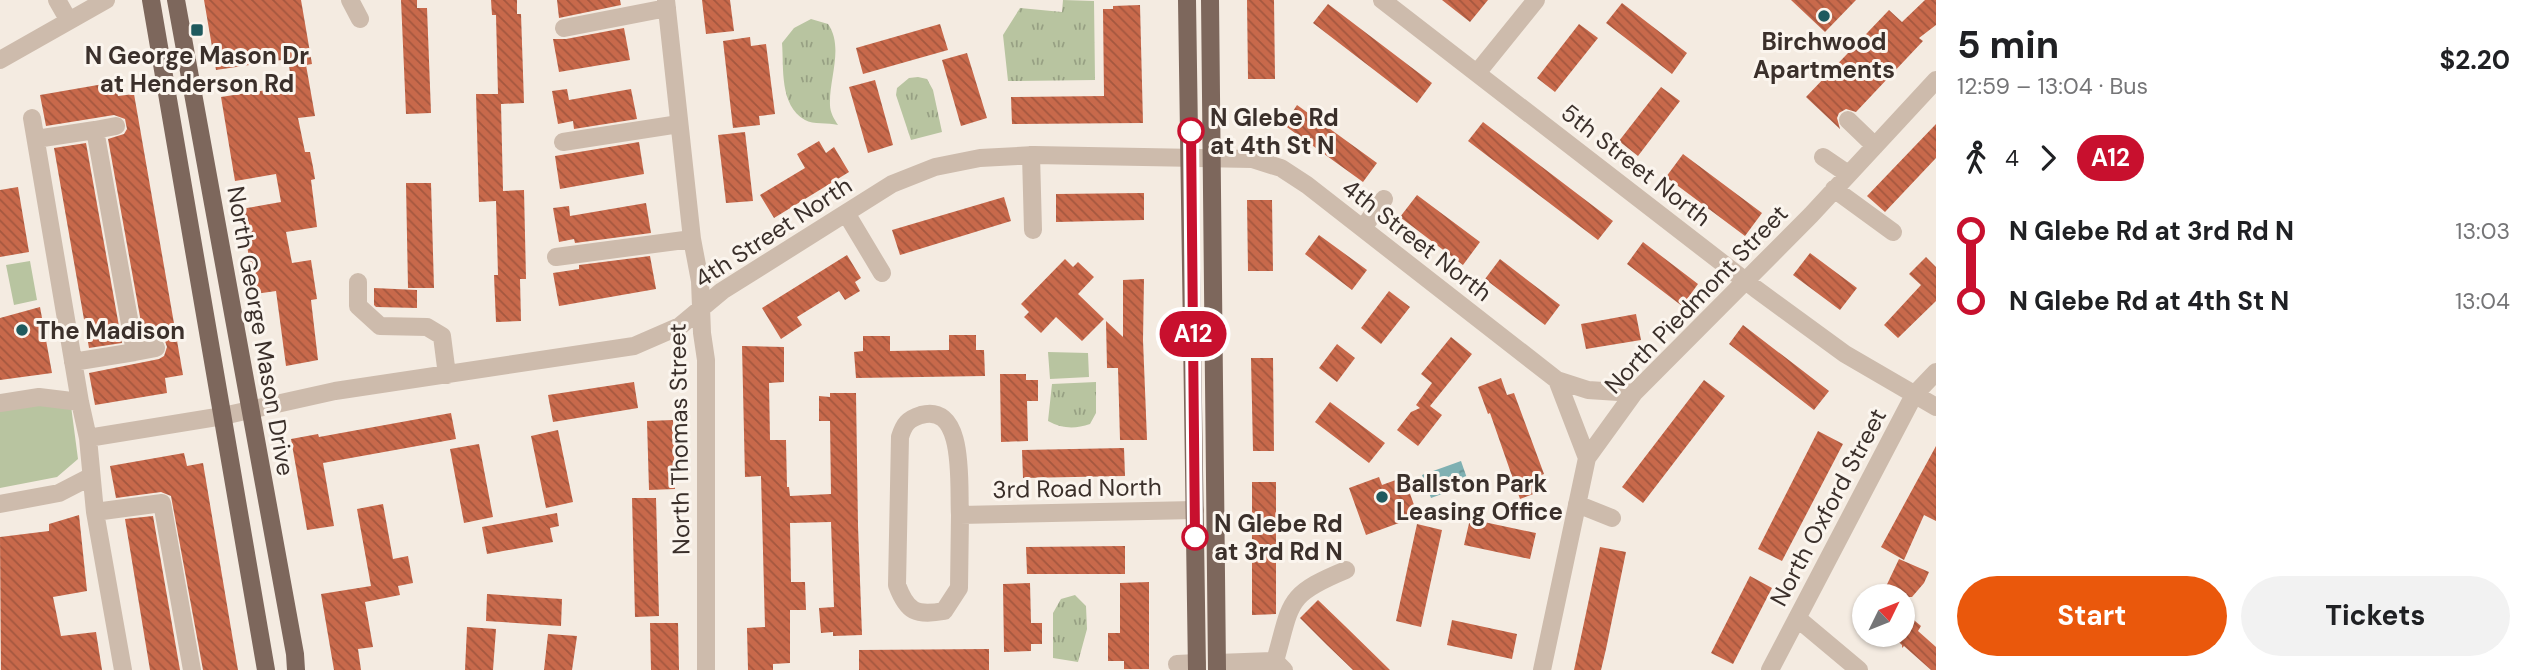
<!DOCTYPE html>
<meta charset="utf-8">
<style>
:root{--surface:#fff;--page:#f2f2f2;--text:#202124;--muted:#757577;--accent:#ea580c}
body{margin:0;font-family:"DM Sans",sans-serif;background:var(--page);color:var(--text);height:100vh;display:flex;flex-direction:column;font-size:26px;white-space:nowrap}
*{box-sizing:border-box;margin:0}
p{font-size:23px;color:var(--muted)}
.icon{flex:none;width:38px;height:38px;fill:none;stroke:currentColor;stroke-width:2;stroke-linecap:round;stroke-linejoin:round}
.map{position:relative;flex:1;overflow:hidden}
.side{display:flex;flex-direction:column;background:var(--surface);width:595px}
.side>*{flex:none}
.badge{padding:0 14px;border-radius:23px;font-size:24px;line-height:46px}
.needle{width:46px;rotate:47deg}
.controls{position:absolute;left:1852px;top:584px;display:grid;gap:14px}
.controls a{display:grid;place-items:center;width:63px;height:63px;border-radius:50%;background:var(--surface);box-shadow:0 2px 5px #0004;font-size:35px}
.map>.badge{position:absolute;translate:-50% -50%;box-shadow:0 0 0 4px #fff}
.legs{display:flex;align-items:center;gap:10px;height:77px;padding:0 21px;font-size:23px}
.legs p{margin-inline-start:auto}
.headline{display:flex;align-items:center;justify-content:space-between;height:119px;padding:0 21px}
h1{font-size:38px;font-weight:700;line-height:52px}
.button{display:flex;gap:14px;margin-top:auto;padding:14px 21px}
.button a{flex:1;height:80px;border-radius:42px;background:var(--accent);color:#fff;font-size:28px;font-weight:700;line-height:80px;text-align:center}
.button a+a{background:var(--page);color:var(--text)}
ul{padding:0 21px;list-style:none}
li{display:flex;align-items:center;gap:24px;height:70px;font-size:26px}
li i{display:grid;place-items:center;width:10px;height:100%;margin:0 9px;background:currentColor}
li i::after{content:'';width:18px;height:18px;margin:-9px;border:5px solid;border-radius:50%;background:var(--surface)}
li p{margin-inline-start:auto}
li:first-child i{background:linear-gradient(#0000 50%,currentColor 0)}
li:last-child i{background:linear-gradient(currentColor 50%,#0000 0)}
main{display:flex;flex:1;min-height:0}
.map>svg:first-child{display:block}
.grass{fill:url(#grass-tufts)}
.green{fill:#b8c4a0}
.water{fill:url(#water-ripples)}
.building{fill:url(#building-back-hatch)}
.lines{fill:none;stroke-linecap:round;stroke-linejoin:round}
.minor{stroke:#cdbbac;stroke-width:18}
.major{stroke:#7d675c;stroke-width:18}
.line-1-casing{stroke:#fff;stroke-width:16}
.line-1{stroke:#c8102e;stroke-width:10}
.poi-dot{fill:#1f5a5e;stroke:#fbf5ee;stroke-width:2.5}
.stop-1-dot{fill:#fff;stroke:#c8102e;stroke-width:3.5}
.labels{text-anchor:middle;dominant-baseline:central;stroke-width:6;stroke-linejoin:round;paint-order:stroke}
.poi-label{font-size:24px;font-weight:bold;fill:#3b302b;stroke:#fbf5ee}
.stop-label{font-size:24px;font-weight:bold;fill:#3b302b;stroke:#fbf5ee;text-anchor:start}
.street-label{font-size:24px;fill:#3b302b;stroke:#fbf5ee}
</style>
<main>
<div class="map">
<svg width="1936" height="670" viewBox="0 0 1936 670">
<defs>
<pattern id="grass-tufts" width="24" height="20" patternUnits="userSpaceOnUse" patternTransform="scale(1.75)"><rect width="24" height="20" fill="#b8c4a0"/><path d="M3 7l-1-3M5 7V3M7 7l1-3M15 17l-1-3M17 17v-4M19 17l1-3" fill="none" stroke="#97a083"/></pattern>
<pattern id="water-ripples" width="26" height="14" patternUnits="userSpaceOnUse" patternTransform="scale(1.75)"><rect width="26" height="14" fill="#7fb0b2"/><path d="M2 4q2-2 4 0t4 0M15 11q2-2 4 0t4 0" fill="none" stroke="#699091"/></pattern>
<pattern id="building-back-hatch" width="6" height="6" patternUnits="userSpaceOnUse" patternTransform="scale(1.75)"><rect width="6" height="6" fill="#c8694b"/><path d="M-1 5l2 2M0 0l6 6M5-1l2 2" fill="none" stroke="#a4573f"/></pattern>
</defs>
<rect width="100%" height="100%" fill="#f4ebe1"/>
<!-- grass -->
<path class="grass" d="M1063,0L1094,1L1095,80L1008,81L1003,35L1020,8L1062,12Z
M811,19L828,24C844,47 829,78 830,105C830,112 834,119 838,125C828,122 813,125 805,120C779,105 784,68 782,43L794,28Z
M918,77L927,79L933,90L942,132L911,140L896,95L897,88L909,78Z
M1096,382V413L1090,424C1075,429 1063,429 1048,421L1052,384Z
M1075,595L1086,606L1087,629L1078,662L1053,658V613L1061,599Z"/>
<!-- green -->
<path class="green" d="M30,261L37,300L14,305L6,265Z
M1048,352L1088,353L1089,377L1050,379Z
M0,405L71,406L78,459L57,477L0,488Z"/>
<!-- water -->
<path class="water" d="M1461,461L1469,484L1431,498L1422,475Z"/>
<!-- building -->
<path class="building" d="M204,0H301L312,64L306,65L315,116L298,118L305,152H310L313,167L315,179L311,180L317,227L286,232L292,263L311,260L317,299L311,300L318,360L286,366L276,291L255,294L241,209L281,202L276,174L235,181L221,97L292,86L288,59L216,70Z
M401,0H417V8H427L431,113L406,114Z
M491,0H517V14H521L524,103L501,104L503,191L524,190L526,279H520L521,321L496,322L494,275H498L496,201L479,202L476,94H498L496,15H492Z
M557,0H620L621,5L559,18Z
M702,0H730L734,31L706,34Z
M1247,0H1274L1275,79H1248Z
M1442,0H1488L1470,22Z
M1791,0H1856L1825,32Z
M1925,0H1936V25L1919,38L1923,41L1856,112L1846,109L1839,113L1837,118L1840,129L1806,97L1889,10L1902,22Z
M1622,3L1687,53L1672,74L1606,23Z
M1328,4L1432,83L1417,103L1313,23Z
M1140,5L1143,123L1012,124L1011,97L1104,96L1103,9H1113V6Z
M940,24L948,50L863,74L856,48Z
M1579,24L1598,38L1555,92L1537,78Z
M624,28L630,60L559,72L553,39H566Z
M750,37L751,46L766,44L775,114L759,116L760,125L733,128L723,41Z
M967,53L987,118L961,126L942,60Z
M875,80L893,145L868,153L849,87Z
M115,82L118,96L134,94L183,375L165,378L167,393L95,405L89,373L159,359L164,356L167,347L165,341L159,337L144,339L108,139L124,134L127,129L125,119L114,115L46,126L40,95Z
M1661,87L1680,101L1638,156L1619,141Z
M567,89L569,100L631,89L637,119L574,129L573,121L558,124L552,91Z
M1297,105L1377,163L1363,182L1284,125Z
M1483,122L1613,221L1598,240L1468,141Z
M1936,124V158L1885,212L1867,196Z
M745,132L753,201L726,203L718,135Z
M819,141L826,153L834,147L849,172L774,218L760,195L805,168L797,154Z
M639,142L644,174L560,189L555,156Z
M86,143L122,343L89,348L54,148Z
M1683,154L1762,213L1745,236L1666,177Z
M406,183H431L434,288H408Z
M18,187L29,252L0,257V190Z
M1144,193V220L1056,222V194Z
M1417,195L1480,242L1463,265L1400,217Z
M1004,197L1011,221L900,255L892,230Z
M1247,200H1272L1273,271H1248Z
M646,203L651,233L575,243L574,239L559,242L553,208L569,206L570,216Z
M1319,235L1367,270L1352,290L1305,254Z
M1643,242L1698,284L1682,306L1627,264Z
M1810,253L1857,288L1840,310L1793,275Z
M847,255L861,278L855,282L860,291L845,300L839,291L797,317L802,325L781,339L762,308Z
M650,256L656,289L559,306L553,273L579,269V265Z
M1926,257L1936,267V301L1898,338L1884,325L1921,285L1909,274Z
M1065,259L1073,267L1078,262L1094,277L1078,294L1104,319L1082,341L1056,317L1041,333L1024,317L1029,312L1021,304Z
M1500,259L1560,305L1545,325L1485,279Z
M1144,279L1143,340L1147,440H1120L1118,368H1107L1106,321L1123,337V280Z
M374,288L417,290V308L376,307L374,305Z
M1389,291L1410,307L1381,344L1361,328Z
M40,307L52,373L0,380V318Z
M1636,314L1641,340L1586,349L1581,324Z
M1743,325L1829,391L1814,410L1729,344Z
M949,335H976V350H984L985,376L856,378L854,352L863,351V336H890V351L949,350Z
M1451,337L1472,354L1430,406L1442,415L1418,446L1397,430L1411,412L1420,408L1416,405L1432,383L1421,374Z
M1337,344L1355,358L1337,382L1319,368Z
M742,346L784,347V382L769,383L770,440H786L787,487H789L790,496L831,494L830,421H819V396L830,397V393H856L858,526L862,635L833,636V632L821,633L819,608L834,607L831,522L790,523L791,582H805L806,610H790V663L773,664V670H748L747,628L765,627L761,476L745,477Z
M1251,358H1273L1274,451H1253Z
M1000,374H1026V380H1038V401H1027L1028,441L1001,442Z
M1501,378L1507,395L1514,393L1544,474L1539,476L1544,490L1520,499L1490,413L1488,414L1478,387Z
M1704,380L1725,396L1643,503L1622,487Z
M634,382L638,408L553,422L548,395Z
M1330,402L1385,443L1369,463L1315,422Z
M451,413L456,439L323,463L334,526L307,530L291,439L318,434L319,437Z
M673,420L675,489L649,490L647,421Z
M558,430L573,502L546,508L531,436Z
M1818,431L1843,444L1782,561L1758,549Z
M479,444L493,517L464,523L450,449Z
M1936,446V521L1924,515L1904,560L1881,547Z
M1124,448L1125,476L1023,478L1022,450Z
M184,453L187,466L203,463L238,670H203L171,496L161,492L116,498L110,466Z
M1379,477L1382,485L1404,477L1418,516L1366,535L1349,488Z
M1252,482H1276V614L1252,615Z
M632,498H656L659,616L635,617Z
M383,504L393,559L408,556L413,583L398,586L400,595L365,602L373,647L358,649L361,670H334L321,594L371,586L357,509Z
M557,513L559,526L550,528L553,542L487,554L482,527Z
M79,515L87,591L53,597L61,636L96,632L102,670H1L0,537L49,531V524Z
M153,516L180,670H150L125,519Z
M1470,519L1536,533L1530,559L1464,545Z
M1417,524L1442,530L1421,627L1396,621Z
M1125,546V574H1027L1026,547Z
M1600,547L1626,552L1606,649L1601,670H1574Z
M1899,559L1929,572L1924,583L1912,597H1881Z
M1750,576L1772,588L1733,664L1711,653Z
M1149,582V669H1124V661H1108V633H1120V583Z
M1030,583L1031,623H1042V644H1031V651L1004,652L1003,584Z
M487,594L562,599L561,626L486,621Z
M1318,600L1345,626L1390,670H1353L1327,645L1300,618Z
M1902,610L1921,626L1918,631L1936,647V670H1931L1904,646L1902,648V645L1891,635H1902Z
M1452,620L1517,634L1512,659L1447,645Z
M650,623H678L679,670H651Z
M467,627L496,629L493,670H465Z
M548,634L577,636L572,670H544Z
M989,649V670H859V650Z"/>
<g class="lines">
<!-- minor -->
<path class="minor" d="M57,0L69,21
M350,0L360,19
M666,0L692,239L700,281L702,333L706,360V670
M1382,0L1756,289L1845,354L1936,407
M564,28L667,8
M0,60L106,0
M1477,73L1536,0
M32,118L80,402L88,438
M1848,120L1875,146
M95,130L116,126
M36,139L95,130L135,352L73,362
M563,142L679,124
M1031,155L1033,230
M1823,157L1848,174
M1834,189L1893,232
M846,213L882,273
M1363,228L1384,199
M556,257L692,239
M358,282V306L380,326L427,327L442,336L447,375
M135,352L156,348
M1557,380L1587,458
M0,403L39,397L80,402
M0,504L59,493L90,477
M1577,504L1612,518
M95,512L162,503L192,670
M960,515C958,489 967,402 921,415C908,419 904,424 900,437L897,585C907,612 916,616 944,611L959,588L960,515L1195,510
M1797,618L1859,670
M1275,661C1292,602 1285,595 1346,570
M1217,663L1275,661L1284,670
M1177,664L1197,663
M123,670L95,512L88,438L223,416L335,391L634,346L680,326L722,291L892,184L935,167L980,158L1034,155L1252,159L1281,168L1307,185L1557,380L1588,390L1634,393
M1542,670L1587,458L1634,393L1811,215L1936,80
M1770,670L1914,395L1936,372"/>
<!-- major -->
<path class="major" d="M151,0L266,670
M176,0L295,654L296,670
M1187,0L1197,670
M1210,0L1217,670"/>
</g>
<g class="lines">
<!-- line-1 casing -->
<g class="line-1-casing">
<path id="line-1" d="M1191,131L1195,537"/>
</g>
<!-- line-1 -->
<use href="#line-1" class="line-1"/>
</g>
<!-- markers -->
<g class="poi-dot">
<circle cx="1824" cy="16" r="7"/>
<rect x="190" y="23" width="14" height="14" rx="3.5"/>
<circle cx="22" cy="330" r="7"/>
<circle cx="1382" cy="497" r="7"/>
</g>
<g class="stop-1-dot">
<circle cx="1191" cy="131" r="12"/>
<circle cx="1195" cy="537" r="12"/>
</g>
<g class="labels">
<!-- poi labels -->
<g class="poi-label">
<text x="1824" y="41">Birchwood<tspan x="1824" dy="28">Apartments</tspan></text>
<text x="197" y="55">N George Mason Dr<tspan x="197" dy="28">at Henderson Rd</tspan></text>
<text x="36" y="330" text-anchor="start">The Madison</text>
<text x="1396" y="483" text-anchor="start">Ballston Park<tspan x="1396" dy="28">Leasing Office</tspan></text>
</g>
<!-- stop labels -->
<g class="stop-label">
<text x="1210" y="117">N Glebe Rd<tspan x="1210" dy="28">at 4th St N</tspan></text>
<text x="1214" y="523">N Glebe Rd<tspan x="1214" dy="28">at 3rd Rd N</tspan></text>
</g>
<!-- street labels -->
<g class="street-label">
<text transform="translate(1636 165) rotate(38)">5th Street North</text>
<text transform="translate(773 232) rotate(-33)">4th Street North</text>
<text transform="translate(1417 240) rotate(38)">4th Street North</text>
<text transform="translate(1696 299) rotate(-46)">North Piedmont Street</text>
<text transform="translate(261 331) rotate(80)">North George Mason Drive</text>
<text transform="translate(679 439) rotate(-91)">North Thomas Street</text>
<text transform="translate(1077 488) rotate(-1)">3rd Road North</text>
<text transform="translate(1828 507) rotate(-62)">North Oxford Street</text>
</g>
</g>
</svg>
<div class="controls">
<a><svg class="needle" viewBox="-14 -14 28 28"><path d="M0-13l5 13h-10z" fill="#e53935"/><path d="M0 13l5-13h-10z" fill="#757577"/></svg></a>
</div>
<b class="badge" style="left:1193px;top:334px;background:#c8102e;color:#fff">A12</b>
</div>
<section class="side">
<div class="headline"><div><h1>5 min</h1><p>12:59 – 13:04 · Bus</p></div><b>$2.20</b></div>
<div class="legs"><svg class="icon" aria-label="walk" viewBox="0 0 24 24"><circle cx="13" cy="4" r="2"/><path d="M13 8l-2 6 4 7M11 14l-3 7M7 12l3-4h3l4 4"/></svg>4<svg class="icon" aria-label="forward" viewBox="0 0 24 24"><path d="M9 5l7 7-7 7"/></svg><b class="badge" style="background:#c8102e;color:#fff">A12</b></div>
<ul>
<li><i style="color:#c8102e"></i><b>N Glebe Rd at 3rd Rd N</b><p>13:03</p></li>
<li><i style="color:#c8102e"></i><b>N Glebe Rd at 4th St N</b><p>13:04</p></li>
</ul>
<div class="button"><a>Start</a><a>Tickets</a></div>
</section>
</main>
